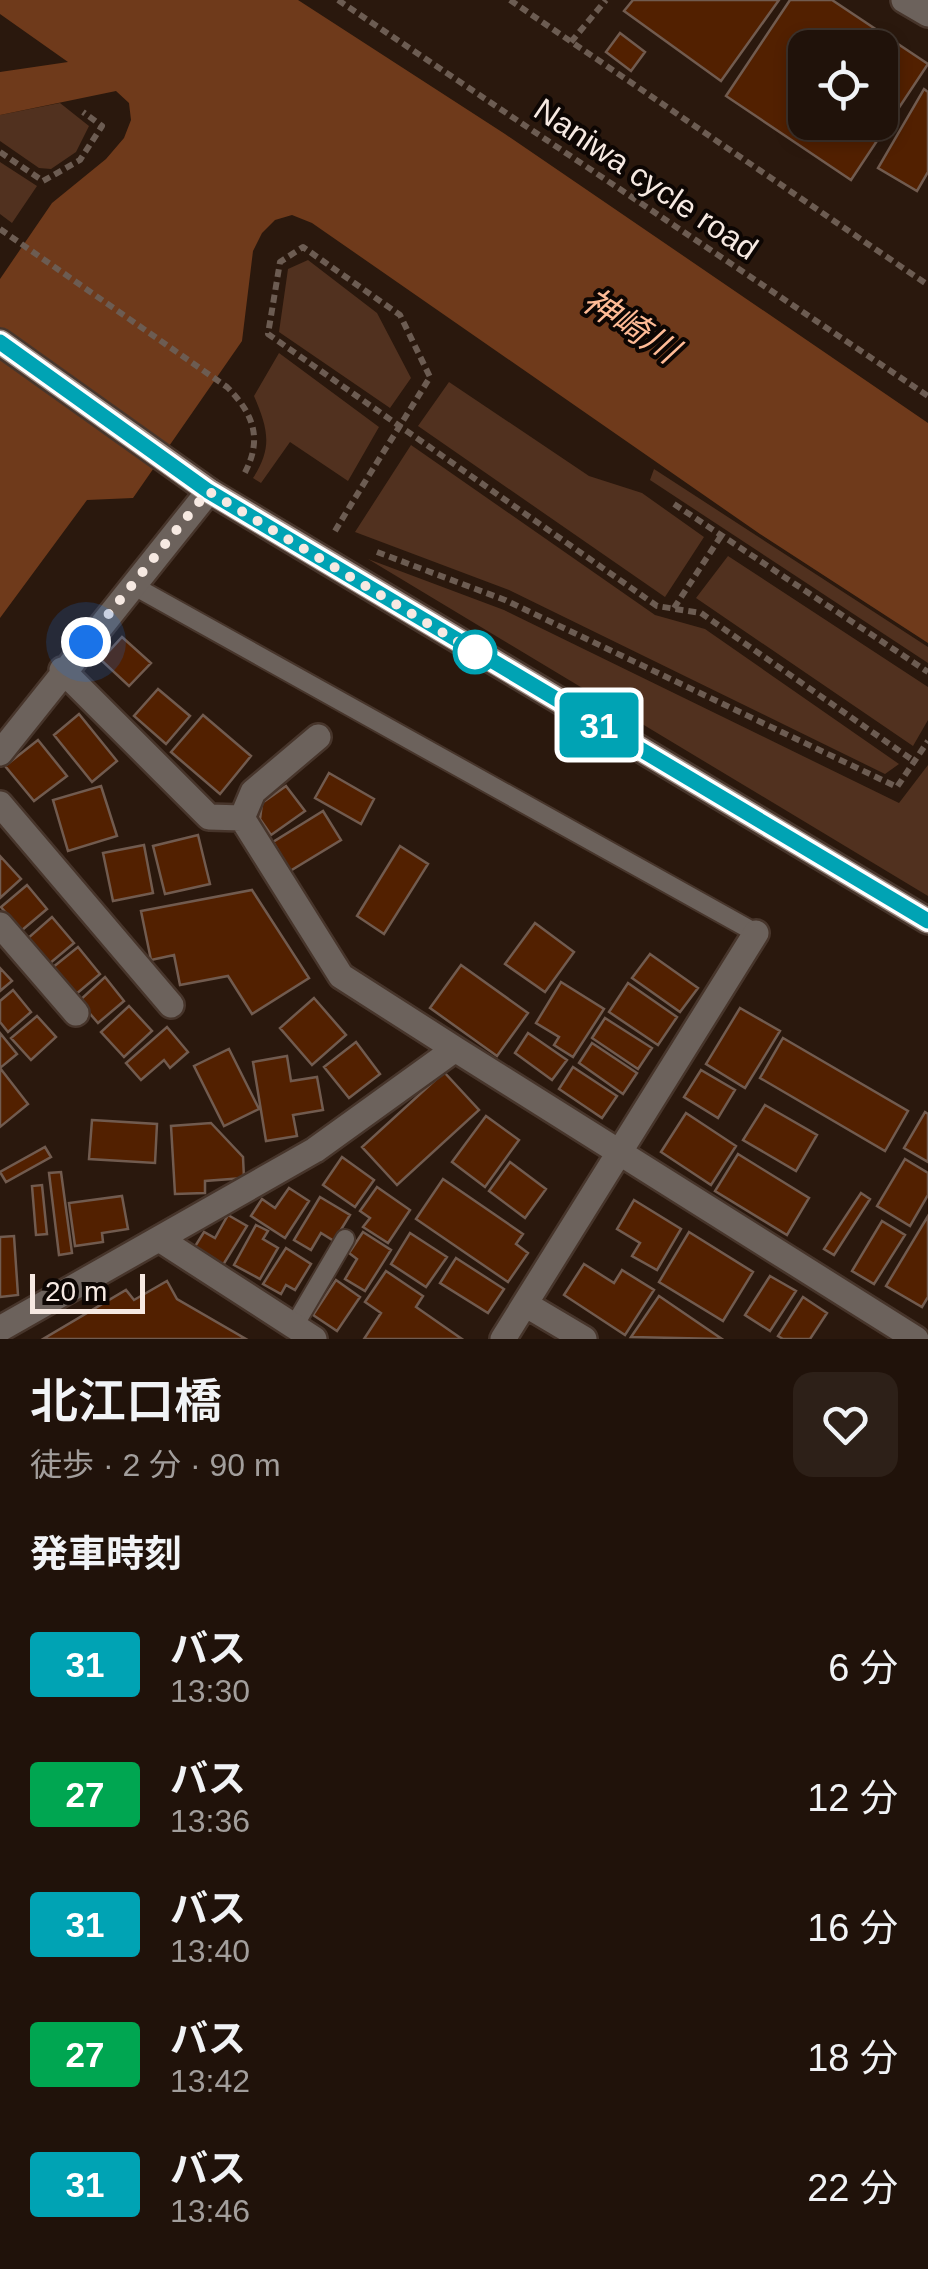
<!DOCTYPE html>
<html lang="ja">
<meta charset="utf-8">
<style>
:root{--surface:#20120a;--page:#2d2018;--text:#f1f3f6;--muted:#a29e9c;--line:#3d322b}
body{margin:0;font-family:Helvetica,"Noto Sans JP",sans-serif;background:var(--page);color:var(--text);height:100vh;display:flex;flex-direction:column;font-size:38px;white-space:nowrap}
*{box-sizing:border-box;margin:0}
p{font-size:32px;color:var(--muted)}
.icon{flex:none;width:55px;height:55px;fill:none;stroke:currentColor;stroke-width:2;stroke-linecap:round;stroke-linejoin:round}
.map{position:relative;height:1339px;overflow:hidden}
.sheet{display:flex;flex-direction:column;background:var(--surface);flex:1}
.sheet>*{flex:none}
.badge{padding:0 20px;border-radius:8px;font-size:35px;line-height:65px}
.buttons{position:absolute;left:788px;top:30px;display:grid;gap:20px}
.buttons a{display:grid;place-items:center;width:110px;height:110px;border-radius:20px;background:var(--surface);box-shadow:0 5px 15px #0003,0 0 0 2px var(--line);font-size:50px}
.scale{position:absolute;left:30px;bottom:25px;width:115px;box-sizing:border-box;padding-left:10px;border:5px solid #f6e9e2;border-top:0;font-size:28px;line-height:35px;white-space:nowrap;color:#f6e9e2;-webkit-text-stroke:8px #0d0603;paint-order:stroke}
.you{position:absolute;width:50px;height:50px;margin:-25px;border:8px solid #fff;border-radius:50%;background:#1a73e8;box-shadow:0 0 0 15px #1a73e833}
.map>.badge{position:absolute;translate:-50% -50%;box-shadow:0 0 0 5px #fff}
h2{padding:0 30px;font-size:38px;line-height:90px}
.round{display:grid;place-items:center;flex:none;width:105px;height:105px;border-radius:20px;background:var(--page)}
.headline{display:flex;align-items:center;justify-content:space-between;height:170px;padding:0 30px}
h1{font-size:48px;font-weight:600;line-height:75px}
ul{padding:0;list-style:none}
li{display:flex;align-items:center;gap:30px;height:130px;padding:0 30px}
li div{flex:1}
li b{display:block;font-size:38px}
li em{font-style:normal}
li .badge{min-width:110px;font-weight:700;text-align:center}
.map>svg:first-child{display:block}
.green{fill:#51311f}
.water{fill:#6f3a1b}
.building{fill:#522000;stroke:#715b4f;stroke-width:2.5;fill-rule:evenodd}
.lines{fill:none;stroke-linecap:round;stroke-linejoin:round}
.lane-casing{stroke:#47352b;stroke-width:22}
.street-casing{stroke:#47352b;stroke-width:30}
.secondary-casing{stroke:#47352b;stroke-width:30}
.path{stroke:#6c5c52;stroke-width:6;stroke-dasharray:8 5;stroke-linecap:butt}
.lane{stroke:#6c625c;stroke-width:18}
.street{stroke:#6c625c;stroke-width:25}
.secondary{stroke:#9a8981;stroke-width:25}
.line-casing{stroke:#fff;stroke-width:22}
.line{stroke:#00a3b4;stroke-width:15}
.walk{stroke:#f6e9e2;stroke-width:10;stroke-dasharray:0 18}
.stop-dot{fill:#fff;stroke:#00a3b4;stroke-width:5}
.labels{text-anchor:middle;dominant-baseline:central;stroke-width:8;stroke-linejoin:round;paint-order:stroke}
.street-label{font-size:32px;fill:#f6e9e2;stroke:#0d0603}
.water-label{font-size:35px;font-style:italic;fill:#ffbb96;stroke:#0d0603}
</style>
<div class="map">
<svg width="928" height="1339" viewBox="0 0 928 1339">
<rect width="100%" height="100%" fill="#2a180d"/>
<!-- green -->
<path class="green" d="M60,103L89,126L76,152L51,169L39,168L0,141V115Z
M0,162L37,186L12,223L0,214Z
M308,260L377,313L411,378L390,408L279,332L288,269Z
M279,353L379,427L348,481L290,442L261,483L253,478C273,447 268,429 254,396Z
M449,382L589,476L642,493L704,537L665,597L418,426Z
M411,445L655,615L705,629L899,764L885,774L509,590L355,532Z
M654,469L928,647V663L650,480Z
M728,556L928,687V720L913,746L696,598Z
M368,559L504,610L899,803L928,765V896Z"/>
<!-- water -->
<path class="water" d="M0,0H298L505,134L928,423V643L760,534L312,223L292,215L275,220L262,233L253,251L242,341L133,498L87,500L0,618V279L52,203L106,159L124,138L131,120L129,103L116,91L0,115V72L68,62L0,14Z"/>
<!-- building -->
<path class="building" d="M633,0H779L721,81L624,11Z
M790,0H832L928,64L851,180L726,96ZM805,48H880V122H805Z
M620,33L645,52L631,71L606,52Z
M924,89L928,92V172L917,191L878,168Z
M122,637L151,663L129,686L101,660Z
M158,689L190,716L166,744L134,716Z
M79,714L117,761L92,782L54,735Z
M203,715L251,756L220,794L171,752Z
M38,740L67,776L34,801L5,766Z
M329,773L374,799L361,824L315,798Z
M101,786L117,836L68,851L53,800Z
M286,786L305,811L271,835L260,819L262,803Z
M323,811L341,840L290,871L273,842Z
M198,835L210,884L165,894L153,846Z
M144,845L153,893L113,901L103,853Z
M400,846L428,864L384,934L357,916Z
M0,856L21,879L0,898Z
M27,885L47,909L21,931L1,907Z
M252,890L309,978L252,1014L228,976L180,985L174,955L151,960L141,911Z
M52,917L74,943L49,964L27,939Z
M535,923L574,952L545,992L505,964Z
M78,947L100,974L75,995L52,968Z
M650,954L698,988L680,1012L632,978Z
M461,965L528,1013L497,1056L430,1008Z
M0,968L12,981L0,991Z
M105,977L124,1001L98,1023L79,1001Z
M561,982L604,1009L573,1057L554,1045L559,1037L536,1023Z
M628,983L677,1017L658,1045L609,1012Z
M13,990L31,1012L8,1032L0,1022V1001Z
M314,998L346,1035L312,1065L280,1028Z
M129,1006L152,1031L124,1057L101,1032Z
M740,1008L780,1031L745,1088L706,1064Z
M37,1016L56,1037L31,1060L11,1038Z
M605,1018L652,1048L638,1069L592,1038Z
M167,1027L188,1052L170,1068L164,1060L141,1080L126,1063Z
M0,1033L17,1054L0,1068Z
M528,1033L567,1060L552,1080L515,1053Z
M783,1038L908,1111L885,1151L760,1078Z
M356,1042L380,1074L349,1098L324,1067Z
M592,1043L637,1073L623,1094L579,1063Z
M229,1049L259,1109L224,1126L194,1066Z
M287,1056L291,1081L317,1077L323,1110L293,1115L297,1136L266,1141L253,1062Z
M573,1067L617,1096L602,1118L559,1089Z
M0,1068L28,1104L0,1127Z
M701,1070L735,1090L718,1118L684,1097Z
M444,1072L479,1110L397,1185L362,1147Z
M765,1105L817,1135L796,1171L743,1140Z
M925,1112L928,1114V1162L904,1148Z
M686,1113L736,1146L711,1185L661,1152Z
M486,1116L519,1140L485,1187L452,1162Z
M92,1120L157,1124L155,1163L89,1159Z
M211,1123L243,1157L244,1178L205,1181V1193L175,1194L171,1126Z
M45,1147L51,1157L6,1182L0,1172Z
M738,1154L809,1198L787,1235L715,1191Z
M342,1157L374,1180L355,1207L323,1185Z
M905,1159L928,1173V1195L910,1226L877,1206Z
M510,1162L546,1189L525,1218L489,1191Z
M61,1172L72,1253L59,1255L49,1173Z
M443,1179L523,1234L516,1244L528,1253L508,1282L416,1219Z
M42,1185L47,1234L36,1235L32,1186Z
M377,1187L410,1210L388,1243L363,1227L370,1218L360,1211Z
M289,1188L309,1201L285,1238L251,1216L262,1199L275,1208Z
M861,1193L870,1199L834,1255L824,1249Z
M122,1196L128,1229L102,1233L103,1242L75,1246L69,1203Z
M320,1197L350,1215L334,1241L321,1233L311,1250L294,1240Z
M634,1200L681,1229L657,1270L632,1256L640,1243L617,1229Z
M228,1215L247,1226L223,1265L194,1248L204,1232L215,1238Z
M928,1216V1297L922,1307L886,1286Z
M882,1221L905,1235L874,1284L852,1271Z
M256,1225L268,1231L263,1239L278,1248L260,1279L234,1265Z
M363,1232L391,1250L365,1291L345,1279L357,1259L349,1253Z
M689,1232L753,1272L723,1321L659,1282Z
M410,1233L447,1257L426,1287L391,1264Z
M14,1236L18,1295L0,1297V1237Z
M286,1248L311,1264L295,1290L286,1285L281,1294L263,1284Z
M456,1258L504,1289L488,1313L440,1283Z
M584,1264L614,1283L622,1270L654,1290L625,1335L564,1295Z
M386,1271L423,1296L416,1307L462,1339H364L381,1313L365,1302Z
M770,1276L796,1291L770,1331L745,1315Z
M336,1280L360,1297L337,1331L313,1315Z
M167,1281L177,1299L246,1339H43L126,1290L134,1300Z
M659,1296L722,1339L631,1337Z
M803,1297L827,1313L810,1339H783L778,1336Z"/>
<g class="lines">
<!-- lane casing -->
<g class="lane-casing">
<path id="lane" d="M134,586L756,933
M294,1326L345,1239"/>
</g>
<!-- street casing -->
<g class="street-casing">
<path id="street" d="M904,0L928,14
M62,670L209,817L242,818L341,976L455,1049
M0,753L209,491
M0,804L171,1005
M242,818L253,792L318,737
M0,925L76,1013
M161,1240L314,1339
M525,1304L584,1339
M0,1329L315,1150L455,1049L916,1339
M503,1339L756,933"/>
</g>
<!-- secondary casing -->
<g class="secondary-casing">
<path id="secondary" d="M0,342L209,491L928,921"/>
</g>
<!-- path -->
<path class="path" d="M338,0L928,396
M510,0L928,285
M571,42L606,0
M0,152L43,181L80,160L102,126L83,112
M0,229L227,387C255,415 263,441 243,476
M674,504L928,672
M335,531C366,479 399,428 430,377L400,315L303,247L280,262L268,334L657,606L701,613L914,761
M377,552L505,600L897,787L928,741
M674,608L721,536"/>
<!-- lane -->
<use href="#lane" class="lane"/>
<!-- street -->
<use href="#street" class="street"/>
<!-- secondary -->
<use href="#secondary" class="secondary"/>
</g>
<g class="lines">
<!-- line casing -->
<g class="line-casing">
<path id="line" d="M0,342L208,491L928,921"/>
</g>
<!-- line -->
<use href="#line" class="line"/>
<!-- walk -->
<path class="walk" d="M86,642L208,491L475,652"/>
</g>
<!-- markers -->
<circle class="stop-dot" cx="475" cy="652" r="20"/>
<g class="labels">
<!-- street labels -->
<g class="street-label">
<text transform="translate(646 179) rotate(34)">Naniwa cycle road</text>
</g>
<!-- water labels -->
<g class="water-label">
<text transform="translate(631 325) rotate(33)">神崎川</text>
</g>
</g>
</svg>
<div class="buttons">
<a><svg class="icon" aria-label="locate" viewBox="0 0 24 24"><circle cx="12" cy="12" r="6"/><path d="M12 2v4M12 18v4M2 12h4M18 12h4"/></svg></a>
</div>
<div class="scale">20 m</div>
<div class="you" style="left:86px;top:642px"></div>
<b class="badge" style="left:599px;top:725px;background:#00a3b4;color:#fff">31</b>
</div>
<section class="sheet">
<div class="headline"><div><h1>北江口橋</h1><p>徒歩 · 2 分 · 90 m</p></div><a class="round"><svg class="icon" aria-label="heart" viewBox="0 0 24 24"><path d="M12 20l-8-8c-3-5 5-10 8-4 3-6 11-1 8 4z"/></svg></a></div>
<h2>発車時刻</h2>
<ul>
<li><span class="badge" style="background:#00a3b4;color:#fff">31</span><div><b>バス</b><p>13:30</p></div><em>6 分</em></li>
<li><span class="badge" style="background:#00a651;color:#fff">27</span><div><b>バス</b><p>13:36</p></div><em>12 分</em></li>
<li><span class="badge" style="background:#00a3b4;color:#fff">31</span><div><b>バス</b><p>13:40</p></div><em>16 分</em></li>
<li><span class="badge" style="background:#00a651;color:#fff">27</span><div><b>バス</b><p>13:42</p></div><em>18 分</em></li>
<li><span class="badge" style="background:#00a3b4;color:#fff">31</span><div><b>バス</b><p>13:46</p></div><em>22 分</em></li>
</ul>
</section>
